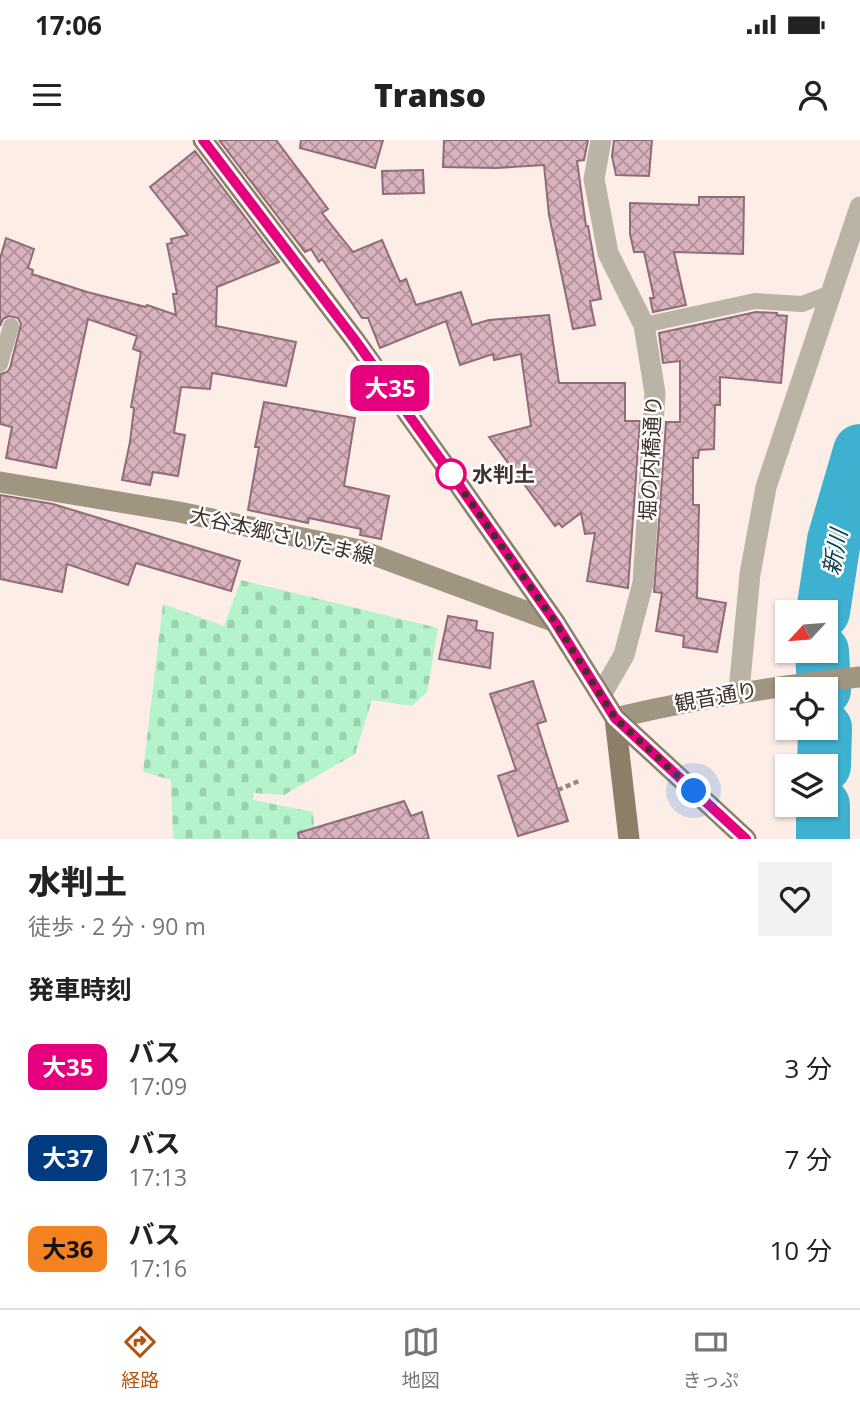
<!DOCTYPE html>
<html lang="ja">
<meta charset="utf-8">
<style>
:root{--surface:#fff;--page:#f2f2f2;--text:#222;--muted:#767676;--line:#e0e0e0;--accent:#b45309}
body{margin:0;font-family:"Open Sans","Noto Sans JP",sans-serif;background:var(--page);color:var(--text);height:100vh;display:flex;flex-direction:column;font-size:26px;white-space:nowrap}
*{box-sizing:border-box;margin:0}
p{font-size:23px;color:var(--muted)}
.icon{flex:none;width:38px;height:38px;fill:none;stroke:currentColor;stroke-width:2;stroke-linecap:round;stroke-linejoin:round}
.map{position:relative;height:699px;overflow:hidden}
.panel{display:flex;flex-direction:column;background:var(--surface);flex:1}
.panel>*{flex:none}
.badge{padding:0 14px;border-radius:10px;font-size:24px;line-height:46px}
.needle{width:46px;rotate:244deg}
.controls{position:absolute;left:775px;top:460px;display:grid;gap:14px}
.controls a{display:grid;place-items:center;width:63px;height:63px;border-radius:0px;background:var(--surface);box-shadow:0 2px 5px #0004;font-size:35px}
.you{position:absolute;width:35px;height:35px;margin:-18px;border:5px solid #fff;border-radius:50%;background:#1a73e8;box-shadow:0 0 0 10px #1a73e833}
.map>.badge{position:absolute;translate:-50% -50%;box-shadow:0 0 0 4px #fff}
h2{padding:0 28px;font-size:26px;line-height:63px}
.round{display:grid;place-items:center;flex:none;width:74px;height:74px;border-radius:0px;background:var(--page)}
.overview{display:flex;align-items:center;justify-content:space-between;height:119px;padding:0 28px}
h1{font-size:33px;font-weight:800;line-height:52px}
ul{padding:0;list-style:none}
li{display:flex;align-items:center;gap:21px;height:91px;padding:0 28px}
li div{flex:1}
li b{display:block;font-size:26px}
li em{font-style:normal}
li .badge{min-width:77px;font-weight:700;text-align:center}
.status{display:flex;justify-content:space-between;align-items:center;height:49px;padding:0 35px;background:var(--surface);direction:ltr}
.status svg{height:19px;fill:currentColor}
header{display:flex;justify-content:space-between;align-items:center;height:91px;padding:0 28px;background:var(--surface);font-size:32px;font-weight:800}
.tabs{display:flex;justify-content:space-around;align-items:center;height:98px;border-top:2px solid var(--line);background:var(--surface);font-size:19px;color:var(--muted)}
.tabs a{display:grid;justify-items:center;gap:4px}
.tabs .selected{color:var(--accent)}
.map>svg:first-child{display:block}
.cemetery{fill:url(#cemetery-stones)}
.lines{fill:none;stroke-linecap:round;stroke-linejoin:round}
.river{stroke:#3fb1d0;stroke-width:54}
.building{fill:url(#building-cross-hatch);stroke:#8f6c77;stroke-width:2}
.path{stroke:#958780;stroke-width:4.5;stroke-dasharray:5 3.5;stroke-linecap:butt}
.lane{stroke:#bbb3a6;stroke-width:16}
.street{stroke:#bbb3a6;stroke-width:21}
.secondary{stroke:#a09581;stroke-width:21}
.primary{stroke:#8d7f67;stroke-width:21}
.line-casing{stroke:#fff;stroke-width:16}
.line{stroke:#e6007e;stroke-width:10}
.walk{stroke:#40322b;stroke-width:7;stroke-dasharray:0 12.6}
.stop-dot{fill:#fff;stroke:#e6007e;stroke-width:3.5}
.labels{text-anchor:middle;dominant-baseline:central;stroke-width:5;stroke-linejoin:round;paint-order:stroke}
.street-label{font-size:21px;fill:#40322b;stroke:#fff}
.stop-label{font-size:21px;font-weight:bold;fill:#40322b;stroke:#fff;text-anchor:start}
.water-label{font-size:23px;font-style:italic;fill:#0f414e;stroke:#fff}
</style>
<div class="status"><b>17:06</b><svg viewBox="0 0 49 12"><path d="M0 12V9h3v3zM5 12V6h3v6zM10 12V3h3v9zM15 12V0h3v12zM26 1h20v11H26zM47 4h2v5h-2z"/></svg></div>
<header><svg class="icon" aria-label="menu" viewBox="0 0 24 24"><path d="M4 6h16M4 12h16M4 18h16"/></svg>Transo<svg class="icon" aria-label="person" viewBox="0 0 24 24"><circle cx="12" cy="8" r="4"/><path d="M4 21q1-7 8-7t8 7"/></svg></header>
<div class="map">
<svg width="860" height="699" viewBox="0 0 860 699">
<defs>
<pattern id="cemetery-stones" width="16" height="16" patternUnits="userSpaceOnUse" patternTransform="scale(1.75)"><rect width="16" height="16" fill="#b4f3cb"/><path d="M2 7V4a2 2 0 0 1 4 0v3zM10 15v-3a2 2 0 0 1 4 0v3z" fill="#9cd1ae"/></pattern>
<pattern id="building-cross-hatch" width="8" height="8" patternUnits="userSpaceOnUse" patternTransform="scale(1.75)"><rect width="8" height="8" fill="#d8b2bd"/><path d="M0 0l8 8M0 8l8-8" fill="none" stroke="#b1919a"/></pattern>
</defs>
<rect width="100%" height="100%" fill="#fcede6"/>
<!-- cemetery -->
<path class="cemetery" d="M241,440L438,488L427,552L412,566L372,560L355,614L284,655L254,653L253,660L313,672L315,699H173L171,640L143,632L163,464L224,486Z"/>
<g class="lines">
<!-- river -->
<path class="river" d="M823,472L834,400L860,311
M822,511L824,550
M824,626L825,588
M823,699V665"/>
</g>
<!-- building -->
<path class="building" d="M219,0H276L328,69L322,73L353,112L382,100L400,142L406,139L416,165L461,152L472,185L489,180L549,175L559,243H625V281H640L628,448L587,441L595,393L585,394L581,373L562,387L559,383L555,386L489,297L531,286L521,214L494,220L493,214L460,225L446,181L380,208L368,178H362L322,119L319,122L311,109L305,112Z
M301,0H383L375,28L300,8Z
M444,0H588L584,20L577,21L586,86H588L601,159L590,161L595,185L573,189L549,75L544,25L496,28L443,27Z
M614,0H652L649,36L616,35L612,16Z
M195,11L279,122L217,147L216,186L296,202L286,246L212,233L210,249L181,247L174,293L185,295L178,336L153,332L150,345L122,340L130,302L134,268L131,267L141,212L133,209L137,196L88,179L56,328L6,318L12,287L0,284V234L7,232L10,228L21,184L18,178L9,176L3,179L0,186V119L6,98L34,109L28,128L33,130L32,134L87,152L146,167L147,165L176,175L173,154H177L167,104L172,103L171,99L188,95L150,47Z
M423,30L424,53L383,54L382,31Z
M699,57H744L743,114L674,112L686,165L653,172L650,158H654L644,112H634L630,94V63L699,65Z
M756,172L777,173V175L787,176L781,243L720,237V265H715L714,309L699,310L698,318H693V365H699L697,458L726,463L717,512L683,507L684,496L656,491L662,453L654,452L666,282H680V221L663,223L659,193Z
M264,262L355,278L344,346L389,356L381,399L360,395L361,389L309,378L308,383L248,370L259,307H255Z
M0,355L53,364L240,421L231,451L136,423L128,445L67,424L62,452L0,439Z
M448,476L477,481L476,490L493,493L490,528L439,519Z
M533,541L546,581L537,584L568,681L518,696L498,636L516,630L490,554Z
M404,661L411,676L422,672L429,699H299L298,693Z"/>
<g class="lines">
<!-- path -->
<path class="path" d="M558,650L581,640"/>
<!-- lane -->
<path class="lane" d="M644,185L755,161L802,164L831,153
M0,224L11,186"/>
<!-- street -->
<path class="street" d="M739,551L750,434L766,347L860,67
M601,555L624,515L643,443L655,253L644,185L608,113L594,39L601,0"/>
<!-- secondary -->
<path class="secondary" d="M0,342L179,372L360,410L555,482
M615,578C697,558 777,546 860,537"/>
<!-- primary -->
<path class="primary" d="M203,0L355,200L456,341L555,482L615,578L746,699
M615,578L629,699"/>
</g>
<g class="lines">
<!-- line casing -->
<g class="line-casing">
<path id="line" d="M203,0L355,200L456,341L555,482L615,578L746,699"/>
</g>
<!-- line -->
<use href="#line" class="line"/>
<!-- walk -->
<path class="walk" d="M451,334L555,482L615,578L694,651"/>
</g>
<!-- markers -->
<circle class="stop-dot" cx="451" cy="334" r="14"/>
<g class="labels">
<!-- street labels -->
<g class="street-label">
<text transform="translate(650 318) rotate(-87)">堀の内橋通り</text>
<text transform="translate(282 395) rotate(13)">大谷本郷さいたま線</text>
<text transform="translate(716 556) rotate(-10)">観音通り</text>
</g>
<!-- stop labels -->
<g class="stop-label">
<text x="472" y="334">水判土</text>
</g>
<!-- water labels -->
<g class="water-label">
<text transform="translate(834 412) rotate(-79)">新川</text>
</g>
</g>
</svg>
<div class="controls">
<a><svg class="needle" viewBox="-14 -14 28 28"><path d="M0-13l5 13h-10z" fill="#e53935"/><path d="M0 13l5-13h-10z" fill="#767676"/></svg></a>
<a><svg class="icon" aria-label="locate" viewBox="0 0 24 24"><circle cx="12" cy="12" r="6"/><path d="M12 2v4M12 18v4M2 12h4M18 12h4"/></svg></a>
<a><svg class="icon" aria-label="layers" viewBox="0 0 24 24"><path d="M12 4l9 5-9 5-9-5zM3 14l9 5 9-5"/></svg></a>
</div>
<div class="you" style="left:694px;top:651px"></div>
<b class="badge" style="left:390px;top:248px;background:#e6007e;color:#fff">大35</b>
</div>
<section class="panel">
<div class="overview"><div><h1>水判土</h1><p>徒歩 · 2 分 · 90 m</p></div><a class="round"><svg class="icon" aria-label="heart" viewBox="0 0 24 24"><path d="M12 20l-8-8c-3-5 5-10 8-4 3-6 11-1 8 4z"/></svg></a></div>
<h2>発車時刻</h2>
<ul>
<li><span class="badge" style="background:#e6007e;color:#fff">大35</span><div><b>バス</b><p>17:09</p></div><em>3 分</em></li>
<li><span class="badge" style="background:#003b80;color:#fff">大37</span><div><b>バス</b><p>17:13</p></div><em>7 分</em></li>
<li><span class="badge" style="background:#f58220;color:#111">大36</span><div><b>バス</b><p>17:16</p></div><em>10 分</em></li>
</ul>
</section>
<nav class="tabs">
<a class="selected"><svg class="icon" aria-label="directions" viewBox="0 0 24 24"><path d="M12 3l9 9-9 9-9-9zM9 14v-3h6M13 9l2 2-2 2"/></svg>経路</a>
<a><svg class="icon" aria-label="map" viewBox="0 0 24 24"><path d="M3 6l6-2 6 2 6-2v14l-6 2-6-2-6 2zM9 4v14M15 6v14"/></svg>地図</a>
<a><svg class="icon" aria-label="tickets" viewBox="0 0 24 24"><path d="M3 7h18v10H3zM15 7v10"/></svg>きっぷ</a>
</nav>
